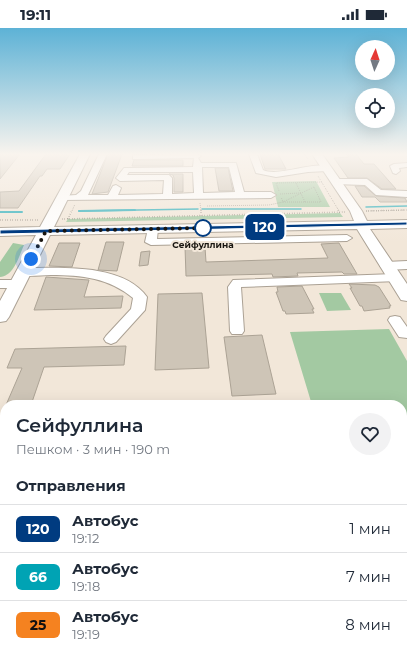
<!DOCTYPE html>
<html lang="ru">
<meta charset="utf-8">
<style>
:root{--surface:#fff;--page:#f2f2f3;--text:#1f2937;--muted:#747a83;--line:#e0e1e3}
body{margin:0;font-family:Montserrat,sans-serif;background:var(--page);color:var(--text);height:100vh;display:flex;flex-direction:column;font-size:15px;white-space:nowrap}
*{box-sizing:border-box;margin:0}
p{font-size:13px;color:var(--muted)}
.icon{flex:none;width:22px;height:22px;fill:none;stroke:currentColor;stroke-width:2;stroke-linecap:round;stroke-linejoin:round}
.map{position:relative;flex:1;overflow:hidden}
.details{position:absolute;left:0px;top:372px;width:407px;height:256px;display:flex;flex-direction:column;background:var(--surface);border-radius:16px 16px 0 0;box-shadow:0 4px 16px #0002}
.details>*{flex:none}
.badge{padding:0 8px;border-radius:6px;font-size:14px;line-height:26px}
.needle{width:26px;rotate:3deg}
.tools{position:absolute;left:355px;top:12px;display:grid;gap:8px}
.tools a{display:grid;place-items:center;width:40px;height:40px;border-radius:50%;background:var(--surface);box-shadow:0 4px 16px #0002;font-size:20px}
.you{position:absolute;width:20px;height:20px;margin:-10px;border:3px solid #fff;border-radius:50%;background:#1a73e8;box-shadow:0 0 0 6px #1a73e833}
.map>.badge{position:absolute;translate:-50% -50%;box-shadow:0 0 0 2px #fff}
h2{padding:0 16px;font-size:15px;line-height:36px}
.round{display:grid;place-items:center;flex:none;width:42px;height:42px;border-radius:21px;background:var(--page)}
.headline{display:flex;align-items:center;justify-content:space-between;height:68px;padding:0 16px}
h1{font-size:19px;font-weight:600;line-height:30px}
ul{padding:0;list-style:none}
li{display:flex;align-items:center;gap:12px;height:48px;padding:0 16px;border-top:1px solid var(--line)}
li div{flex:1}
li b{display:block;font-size:15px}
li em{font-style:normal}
li .badge{min-width:44px;font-weight:700;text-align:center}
.status{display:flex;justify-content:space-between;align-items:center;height:28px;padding:0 20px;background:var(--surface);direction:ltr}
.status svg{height:11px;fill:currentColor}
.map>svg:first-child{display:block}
.green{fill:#a3c9a2}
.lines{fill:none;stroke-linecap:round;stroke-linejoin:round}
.stream-far1{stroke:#2dafbb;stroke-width:1.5}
.stream{stroke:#2dafbb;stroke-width:2}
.building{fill:#cec5b7;stroke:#aca395}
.minor-casing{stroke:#aba194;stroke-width:2}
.major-casing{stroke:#aba194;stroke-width:2}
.path-far1{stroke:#7d766d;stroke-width:1;stroke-dasharray:0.5 1.5;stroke-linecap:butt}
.path{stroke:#7d766d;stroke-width:1.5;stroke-dasharray:0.5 2;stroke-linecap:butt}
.minor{fill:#fff;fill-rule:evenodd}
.major{fill:#fff;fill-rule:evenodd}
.line{fill:#003b80;stroke:#fff}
.walk{stroke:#191611;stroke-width:4;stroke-dasharray:0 7.2}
.stop-dot{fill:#fff;stroke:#003b80;stroke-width:2}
.labels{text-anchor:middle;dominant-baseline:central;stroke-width:4;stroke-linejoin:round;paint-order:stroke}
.far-stop-label{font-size:9px;font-weight:bold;fill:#191611;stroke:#f2e7d9}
</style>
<div class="status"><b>19:11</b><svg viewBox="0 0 49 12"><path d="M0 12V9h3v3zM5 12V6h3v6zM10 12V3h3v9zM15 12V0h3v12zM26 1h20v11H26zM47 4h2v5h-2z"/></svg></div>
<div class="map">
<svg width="407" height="628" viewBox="0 0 407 628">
<rect width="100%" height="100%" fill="#f2e7d9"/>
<!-- green -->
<path class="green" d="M316,153L330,179H278L272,154Z
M340,185L343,189L66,194L68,191Z
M345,193L347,195L64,200L65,198Z
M13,215L24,217C19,228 14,248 0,249V234Z
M319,265H341L351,282L327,283Z
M389,301L407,333V434H402V377H312L290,304Z"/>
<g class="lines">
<!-- stream-far1 -->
<path class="stream-far1" d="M366,179L407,178
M202,181H301
M79,183L198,181"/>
<!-- stream -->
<path class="stream" d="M79,183L135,182
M0,184H22"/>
</g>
<!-- building -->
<path class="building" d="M0,126H20L0,151Z
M46,126H70L60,141H47L42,148H40L18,180H0V164L19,163Z
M108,126H122L108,164L92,166Z
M260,126H278L286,141H265Z
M346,126H356L364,136H374L396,161H382L367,150H348L334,130L349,129Z
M134,132H183V138H132Z
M215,140H228L233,163H219Z
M169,146H183V164H174V150L173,147Z
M355,158H364L376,168L405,170L407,174H380L375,169H362Z
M106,214H124L117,243L98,242Z
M59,215H80L72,239L49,238Z
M339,215L357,246H344L342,244L297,245L298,248L273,249L272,246L186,248L185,219H205L206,234L328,230L321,216Z
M150,223L148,237L139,238L141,224Z
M46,249L89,252L84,269L123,268L121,280L34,282Z
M349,256L375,257L379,259L391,278H389L390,280L364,283L362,278H360L350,260H352Z
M302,258L314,281H312L314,285L286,286L285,283H283L276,264H278L277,259Z
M202,265L209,340L155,342L158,266Z
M262,307L276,366L232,368L224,309Z
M126,318L124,337L44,339L31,377H6L22,340H7L15,321Z"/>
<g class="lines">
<!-- minor casing -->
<g class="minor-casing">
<path id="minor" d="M99,126H107L88,167H108L113,158L116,157L121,160L118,167L163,166L164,152L120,153L116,150L124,140H127L193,139L194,130L136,131H133V127L197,126L201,128L198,130L201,135H236L244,164H271L276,167L271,170L60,172V168L76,167L81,163ZM202,139H229L235,164L203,165ZM129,144H193L194,165L172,166V150L169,147H127Z
M249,126H257L263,142C280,150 319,130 331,141L327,143L308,144L276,149L256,145Z
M407,135V139L399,140L400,143L396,146L393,145L390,138L394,136Z
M336,151H367L381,162L407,163V169L376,167L365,157L333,156L332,154Z
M153,198L158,201L157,211L347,207L352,210L347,213L151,217L145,214L148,201Z
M407,233V241L386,242L380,238L386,234Z
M24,240C60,240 123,235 147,269L145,282L116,314L111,316L106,314L104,311L106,308L131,281L133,270C109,250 82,247 51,247C41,247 29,249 20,247L18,244Z
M394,246L400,250L398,253L241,259L244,303L242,306H232L230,303L228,259L233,252Z
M0,252H17L23,256L17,260H0Z
M395,288L400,289L407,299V310L399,309L388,292L390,289Z
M0,476H5V496H0Z
M5,588V623H12L10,628H0V590Z
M71,623H103L105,628H73Z"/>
</g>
<!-- major casing -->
<g class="major-casing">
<path id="major" d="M80,126H90L54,199L354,193L350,183L312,126H322L362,183L367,193L407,192V200L370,201L407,256V273L401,272L357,201L50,207L9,289L6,293L0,294V273L36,207L0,208V200L40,199Z"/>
</g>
<!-- path-far1 -->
<path class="path-far1" d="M304,126L308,131
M318,148L339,183
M296,155L305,174
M314,159L321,174H283Z
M279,163L276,155L323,154
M280,166L300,165
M200,175L201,183
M207,178L269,177L283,174L281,169
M72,183L75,176
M366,183L407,182"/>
<!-- path -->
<path class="path" d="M201,182V188
M338,182L340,185
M366,183L404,182
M62,191L346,184
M68,191L72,182
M0,192H38"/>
<!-- minor -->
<use href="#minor" class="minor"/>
<!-- major -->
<use href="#major" class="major"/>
</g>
<!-- sky -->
<linearGradient id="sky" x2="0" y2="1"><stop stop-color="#5db2d6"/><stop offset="0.59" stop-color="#f9f4ee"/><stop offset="1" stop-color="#f9f4ee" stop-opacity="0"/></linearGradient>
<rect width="407" height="214" fill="url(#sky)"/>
<!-- line -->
<path class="line" d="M407,194V197L0,206V202Z"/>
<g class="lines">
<!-- walk -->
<path class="walk" d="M31,231L46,203L203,200"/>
</g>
<!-- markers -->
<circle class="stop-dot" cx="203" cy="200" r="8"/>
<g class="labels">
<!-- far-stop labels -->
<g class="far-stop-label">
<text x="203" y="216">Сейфуллина</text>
</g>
</g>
</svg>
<div class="tools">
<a><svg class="needle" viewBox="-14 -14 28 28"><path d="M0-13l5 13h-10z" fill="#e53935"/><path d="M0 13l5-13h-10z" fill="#747a83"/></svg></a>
<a><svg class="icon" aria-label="locate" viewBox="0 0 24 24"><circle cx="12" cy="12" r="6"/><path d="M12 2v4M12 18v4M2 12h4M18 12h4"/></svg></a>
</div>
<div class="you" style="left:31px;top:231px"></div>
<b class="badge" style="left:265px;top:199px;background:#003b80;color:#fff">120</b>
<section class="details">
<div class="headline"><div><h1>Сейфуллина</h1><p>Пешком · 3 мин · 190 m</p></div><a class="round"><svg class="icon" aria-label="heart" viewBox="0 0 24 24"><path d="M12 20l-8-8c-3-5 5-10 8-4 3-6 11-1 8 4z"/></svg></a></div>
<h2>Отправления</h2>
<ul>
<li><span class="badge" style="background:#003b80;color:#fff">120</span><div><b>Автобус</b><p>19:12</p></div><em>1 мин</em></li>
<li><span class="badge" style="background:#00a3b4;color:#fff">66</span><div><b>Автобус</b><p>19:18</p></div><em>7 мин</em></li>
<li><span class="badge" style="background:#f58220;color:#111">25</span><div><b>Автобус</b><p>19:19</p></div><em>8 мин</em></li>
</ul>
</section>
</div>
